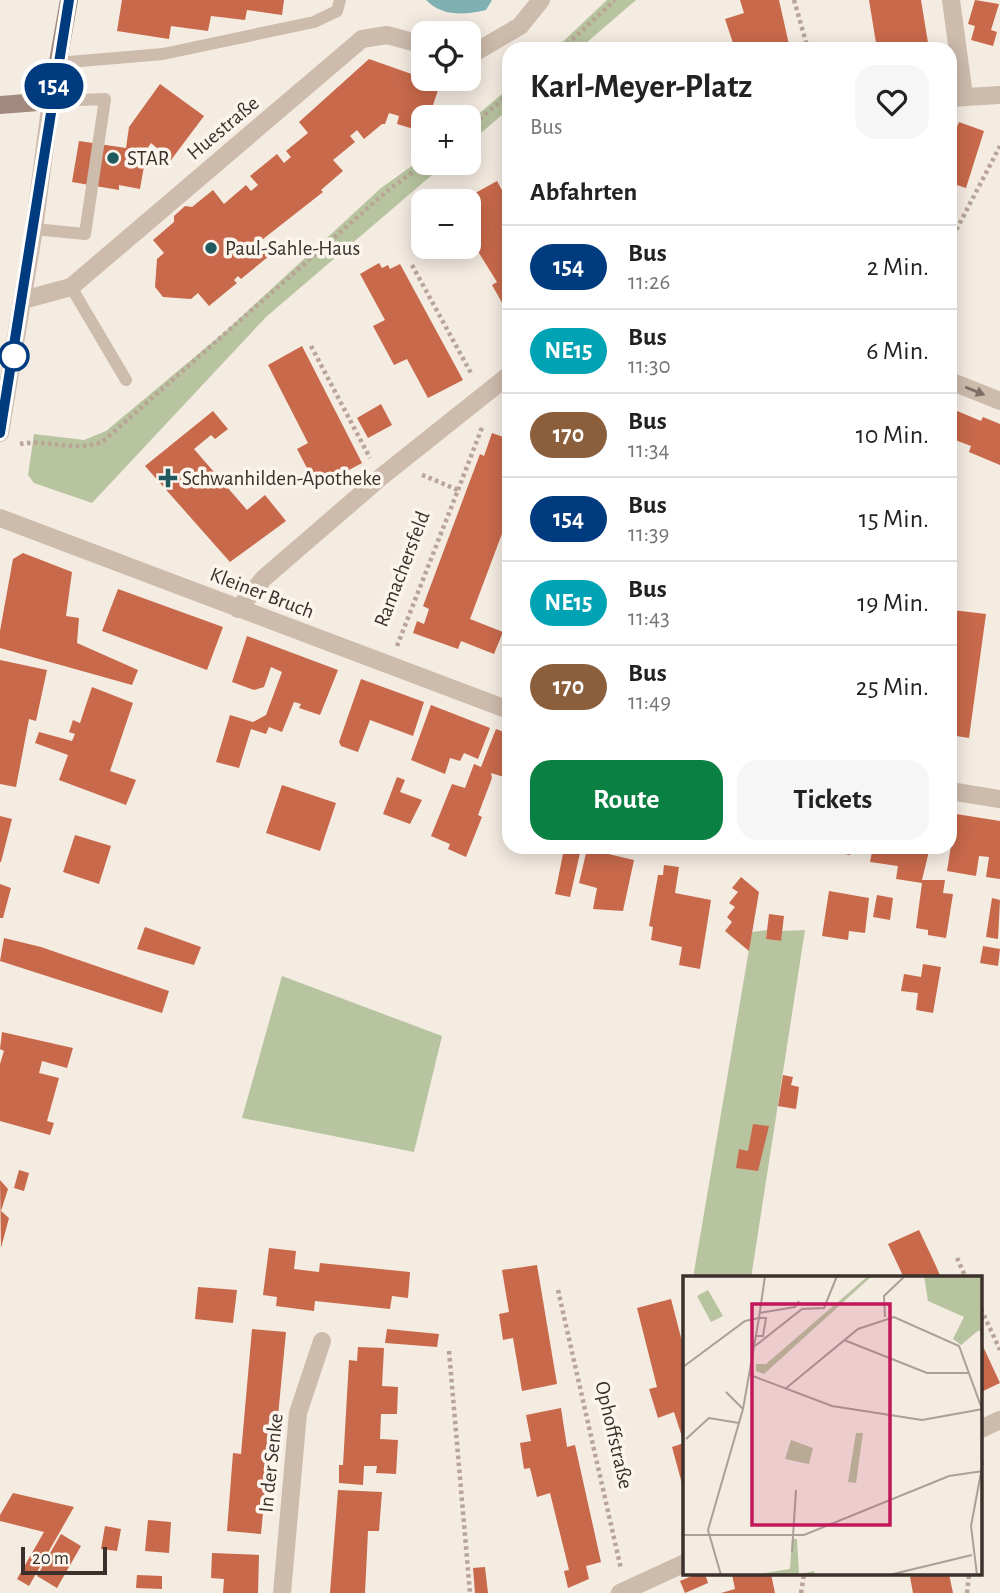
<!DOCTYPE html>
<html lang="de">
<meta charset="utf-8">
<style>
:root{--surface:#fff;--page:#f6f6f6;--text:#222;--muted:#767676;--line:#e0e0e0;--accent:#0b8043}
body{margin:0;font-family:"Alegreya Sans",sans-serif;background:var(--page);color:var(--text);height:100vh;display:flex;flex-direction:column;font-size:26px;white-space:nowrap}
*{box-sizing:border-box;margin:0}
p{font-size:23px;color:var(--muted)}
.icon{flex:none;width:38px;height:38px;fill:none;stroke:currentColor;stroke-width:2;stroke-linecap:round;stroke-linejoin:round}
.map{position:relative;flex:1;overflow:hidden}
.side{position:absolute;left:502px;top:42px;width:455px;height:812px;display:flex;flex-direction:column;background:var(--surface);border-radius:21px;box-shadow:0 4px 18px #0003}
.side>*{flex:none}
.badge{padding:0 14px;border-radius:23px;font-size:24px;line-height:46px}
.buttons{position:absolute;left:411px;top:21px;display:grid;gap:14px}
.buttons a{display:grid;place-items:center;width:70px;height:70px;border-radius:14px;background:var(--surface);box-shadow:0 4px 18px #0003;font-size:35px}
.scale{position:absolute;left:21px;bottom:18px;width:86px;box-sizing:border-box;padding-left:7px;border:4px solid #3b302b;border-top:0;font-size:19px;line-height:24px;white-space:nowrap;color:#3b302b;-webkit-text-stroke:5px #fbf5ee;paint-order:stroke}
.map>.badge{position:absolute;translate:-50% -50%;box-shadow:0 0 0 4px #fff}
h2{padding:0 28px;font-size:26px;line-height:63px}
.round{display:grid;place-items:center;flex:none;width:74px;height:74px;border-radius:21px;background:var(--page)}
.overview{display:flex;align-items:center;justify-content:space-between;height:119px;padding:0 28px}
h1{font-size:33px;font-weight:700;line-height:52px}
.cta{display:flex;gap:14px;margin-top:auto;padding:14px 28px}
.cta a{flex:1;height:80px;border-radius:21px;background:var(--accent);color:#fff;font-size:28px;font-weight:700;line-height:80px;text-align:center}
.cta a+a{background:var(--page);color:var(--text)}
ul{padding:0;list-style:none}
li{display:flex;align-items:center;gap:21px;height:84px;padding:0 28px;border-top:2px solid var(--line)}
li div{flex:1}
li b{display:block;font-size:26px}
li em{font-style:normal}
li .badge{min-width:77px;font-weight:700;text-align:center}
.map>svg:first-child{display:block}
.green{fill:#b8c4a0}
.water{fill:#7fb0b2}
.building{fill:#c8694b}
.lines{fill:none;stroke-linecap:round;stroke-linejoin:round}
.path{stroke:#b9a596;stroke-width:4.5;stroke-dasharray:3.5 3.5;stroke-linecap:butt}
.service{stroke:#cdbbac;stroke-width:12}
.minor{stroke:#cdbbac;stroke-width:18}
.tertiary{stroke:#cdbbac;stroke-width:18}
.secondary{stroke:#a18a7d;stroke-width:18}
.oneway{fill:#7d6f65}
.line-casing{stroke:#fff;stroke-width:16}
.line{stroke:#003b80;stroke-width:10}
.poi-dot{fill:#1f5a5e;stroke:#fbf5ee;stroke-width:2.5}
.stop-dot{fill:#fff;stroke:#003b80;stroke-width:3.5}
.labels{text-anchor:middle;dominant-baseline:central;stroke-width:7;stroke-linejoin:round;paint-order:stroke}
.street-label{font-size:21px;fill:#3b302b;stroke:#fbf5ee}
.poi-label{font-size:21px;fill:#3b302b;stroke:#fbf5ee;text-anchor:start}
.inset-road{fill:none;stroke:#aaa098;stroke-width:2}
.view{fill:#c2185b;fill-opacity:0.15;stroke:#c2185b;stroke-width:3.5}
.inset-edge{fill:none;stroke:#3b302b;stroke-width:3.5}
</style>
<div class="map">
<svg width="1000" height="1593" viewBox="0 0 1000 1593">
<rect width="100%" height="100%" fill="#f4ebe1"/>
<!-- green -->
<path class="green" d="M607,0H636L579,49H555Z
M509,88V109L469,143V122Z
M423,158L424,163H446L266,317L92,503L34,483L28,475L34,434L84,440L106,431L227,330L381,188Z
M767,930L766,939L780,941L782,931L805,930L751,1278H693L752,932Z
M282,976L442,1036L414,1152L242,1118Z"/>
<!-- water -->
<path class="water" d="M426,0H492L486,10C464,15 443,17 426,0Z"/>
<!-- building -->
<path class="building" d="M122,0H284L282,15L247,10L245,20L211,16L208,31L171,26L169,39L117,31Z
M740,0H779L790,49H735L725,19L744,13Z
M869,0H921L929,49H877Z
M975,0L999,4L991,30L997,32L993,46L971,40L975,26L968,24Z
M369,59L440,84L429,117H424V132L397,124L399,116L389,113L385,124H382L364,139L357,130L350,136L355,142L333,160L343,171L321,190L323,192L258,243L269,256L241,279L238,276L234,280L237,283L209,306L198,293L191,299L163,297L155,287L157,259L164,253L153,240L174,222V216L185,206L192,207L213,190L224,204L246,185L251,191L258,185L250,176L277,154L284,163L291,157L286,151L308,133L299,122Z
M160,84L204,116L171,160L151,143L147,149L140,189L119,185V190L72,182L79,141L126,148L129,127Z
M959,122L984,131L966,188L957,185L951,204L950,143Z
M497,181L509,203V315L492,285L497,282L469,237V201H461Z
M379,263L382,268L388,265L390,269L400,264L463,380L428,398L407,359L394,365L373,326L385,320L360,274Z
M302,346L362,463L317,487L297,449L308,443L268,365Z
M381,404L392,425L368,438L357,418Z
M950,408L981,421L983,417L1000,424V465L969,452L971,446L950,438Z
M213,411L228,429L215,439L211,435L194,449L247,510L265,495L286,521L230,562L145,466Z
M492,433L509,439V515L470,619L503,632L494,654L461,641L458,649L413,633L417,621L424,624L429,609L423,606L480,454L484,456Z
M23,553L72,572L66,616L79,618L77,643L138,670L132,685L0,648V631L13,559Z
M118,589L223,627L207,670L102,631Z
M952,610L986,614L969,738L950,735Z
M247,636L338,670L320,715L299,708L301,704L294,702L282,732L269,727L266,734L251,729L239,768L216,762L230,715L253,722L266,715L282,672L271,667L264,687L254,690L232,682Z
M0,660L47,670L36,721L29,719L16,787L0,784Z
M361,679L424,702L413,736L370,720L358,752L341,746L339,742Z
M92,687L133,703L110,771L136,780L126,805L59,780L68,755L35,743L39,732L72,741L75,734L69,732L73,720L80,723Z
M431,705L490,728L478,759L464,753L460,761L450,758L445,774L411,760Z
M496,729L509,734V786L502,784L504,777L491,773L492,778L478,815L482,817L466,857L448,849L450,844L431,836L452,784L465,788L474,764L481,767Z
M397,777L405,780L400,792L422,800L410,824L383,814Z
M282,785L336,803L320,851L266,833Z
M956,814L1000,821V879L986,877L989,857L979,856L976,876L947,871Z
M0,816L12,819L1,862H0Z
M75,835L111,846L99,884L63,872Z
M811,847H851L850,855Z
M873,847H930L922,880H945L943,893L953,894L946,938L928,935V930L916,928L922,883L896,879L898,866L870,862Z
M564,849L580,853L570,897L555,894Z
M587,849L634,860L623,911L593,909L597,888L579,883Z
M664,865L679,867L675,893L711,900L700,969L679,965L682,947L651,940L653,927L649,926L658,875H663Z
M741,877L759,892L749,951L725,931L732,922L727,917L735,907L729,903L738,892L732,888Z
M0,884L11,888L3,918H0Z
M829,891L869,898L865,933L849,931L848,940L822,936Z
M877,895L893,898L890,920L873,917Z
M992,898L1000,900L998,939L986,937Z
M769,914L784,916L781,941L766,939Z
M145,927L201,947L194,965L137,949Z
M4,938L41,947L169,991L162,1013L0,961Z
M983,946L1000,949L998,966L980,963Z
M923,964L941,967L933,1013L916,1010L918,993L901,991L904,974L921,977Z
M2,1032L73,1048L67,1068L42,1061L39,1073L59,1078L47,1121L54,1123L50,1135L0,1121V1064L4,1051L0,1049Z
M783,1075L793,1077L791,1085L799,1087L796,1109L778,1106Z
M753,1124L769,1126L758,1171L736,1168L739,1149L748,1151Z
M19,1170L29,1173L24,1191L14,1188Z
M0,1180L8,1189L1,1211L9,1218L1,1248Z
M919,1230L936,1266L941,1278H904L888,1244Z
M269,1248L296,1251L294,1269L319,1272L320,1263L410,1272L408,1298L392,1296L390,1309L315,1301L314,1311L276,1306L277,1297L263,1295Z
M537,1265L557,1384L522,1391L513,1338L503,1340L499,1314L509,1312L502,1270Z
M198,1287L237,1290L233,1323L195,1319Z
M671,1299L685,1353L684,1491L672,1447L684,1443L674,1412L658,1418L649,1389L657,1387L637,1308Z
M252,1329L286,1332L276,1437H270L261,1534L227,1531L233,1453L241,1454Z
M387,1329L439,1334L437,1347L385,1343Z
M981,1342L1000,1383L981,1392Z
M358,1347L384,1348L382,1386L398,1387L397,1414H381L380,1439L398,1440L396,1474L376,1473L377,1466H364L363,1485L339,1483V1465H343L349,1360L357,1361Z
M561,1408L567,1447L575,1445L601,1562L586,1566L589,1579L568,1588L564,1571L569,1570L550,1493L537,1497L530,1468L524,1469L520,1443L531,1441L526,1415Z
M338,1490L382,1492L379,1531H368L365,1593H330Z
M13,1493L74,1507L29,1586L17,1579L44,1532L0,1521V1515Z
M148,1520L171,1522L169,1553L145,1551Z
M105,1526L121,1529L117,1551L101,1549Z
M61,1534L81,1546L57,1588L37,1576Z
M212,1553L259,1555L258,1593H223L224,1579L211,1578Z
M485,1567L488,1593H475L473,1568Z
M697,1574H705L708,1583L685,1593L680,1581Z
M732,1574H771L775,1593H721L735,1589Z
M919,1574H949L953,1593H913L910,1577Z
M137,1575L162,1576V1589L136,1588Z"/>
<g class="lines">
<!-- path -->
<path class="path" d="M794,0L808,49
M652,45L653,49
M562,49L615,0
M469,128L509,94
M506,169L509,175
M950,242L1000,146
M412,265L472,375
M311,346L370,458
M20,444C48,439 75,452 102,442L387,191L425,163
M458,490L483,425
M397,646L458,490L420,474
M957,1258L966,1278
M558,1290L621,1569
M981,1309L1000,1350
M449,1351L470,1593
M801,1593L804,1574
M967,1593L969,1574"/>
<!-- service -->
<path class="service" d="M57,63L163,54L314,22L337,11L340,0
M34,229L85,234L105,99L51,101
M71,287L126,380"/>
<!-- minor -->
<path class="minor" d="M951,0L964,96
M469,53H474L520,26L541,0
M950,98L1000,95
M23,300L71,287L362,39L387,35L424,45
M950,381L1000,401
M0,518L509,710
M238,609L264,578L381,477L509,375
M950,791L1000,799
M981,1429L1000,1420
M282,1593L298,1413L322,1341
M620,1593L685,1563"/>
<!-- tertiary -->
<path class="tertiary" d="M0,433L34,229L51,101"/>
<!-- secondary -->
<path class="secondary" d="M0,105L51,101L69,0"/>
</g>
<!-- one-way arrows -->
<defs><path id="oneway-solid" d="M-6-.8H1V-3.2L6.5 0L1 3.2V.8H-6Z" transform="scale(1.75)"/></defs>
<use class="oneway" href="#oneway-solid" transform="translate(975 391) rotate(22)"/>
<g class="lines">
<!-- line casing -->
<g class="line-casing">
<path id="line" d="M0,433L69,0"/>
</g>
<!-- line -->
<use href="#line" class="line"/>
</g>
<!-- markers -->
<g class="poi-dot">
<circle cx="113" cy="158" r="7"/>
<circle cx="211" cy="248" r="7"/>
<path d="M164.5 467.5h7v7h7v7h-7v7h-7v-7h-7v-7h7z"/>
</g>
<circle class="stop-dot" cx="14" cy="356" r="14"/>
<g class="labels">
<!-- street labels -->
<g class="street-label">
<text transform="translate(223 128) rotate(-40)">Huestraße</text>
<text transform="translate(402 569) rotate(-69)">Ramachersfeld</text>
<text transform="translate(262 593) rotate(21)">Kleiner Bruch</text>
<text transform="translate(614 1435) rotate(77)">Ophoffstraße</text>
<text transform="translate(271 1463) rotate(-84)">In der Senke</text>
</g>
<!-- poi labels -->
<g class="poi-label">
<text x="127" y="158">STAR</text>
<text x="225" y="248">Paul-Sahle-Haus</text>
<text x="182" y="478">Schwanhilden-Apotheke</text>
</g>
</g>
<!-- overview -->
<g transform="translate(683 1276)">
<rect width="299" height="299" fill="#f4ebe1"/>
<path d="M185,0H189L81,98L73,95V88H83ZM241,0H299V61L296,54L278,69L270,63L281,41L245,25ZM25,14L40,40L28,46L14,20ZM173,157H180L173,207L165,206ZM108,164L130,172L126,188L102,183ZM109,263H114L116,298L131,295L132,299H70L107,293Z" fill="#b8c4a0"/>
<path class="inset-road" d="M76,37L112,31L116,25M202,41L201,20L222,0M161,64L244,97H287M72,70L119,33L141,32L154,0M0,91L62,45L76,42L82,0M67,99L149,130L239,144L300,133M102,113L175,53L211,41L276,70L299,133M43,116L60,133M3,163L26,142L56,147M0,259H121L266,200L300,195M109,276L113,214M38,299L25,254L60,133L76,42H83L80,60H73M206,299L289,279M294,299L288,250L300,186"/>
<path class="view" d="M69,28H207V249H69Z"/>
<rect width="299" height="299" class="inset-edge"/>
</g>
</svg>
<div class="buttons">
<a><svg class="icon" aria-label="locate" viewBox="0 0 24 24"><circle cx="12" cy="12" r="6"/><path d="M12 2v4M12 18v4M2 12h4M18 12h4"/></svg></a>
<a>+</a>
<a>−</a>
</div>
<div class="scale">20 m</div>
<b class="badge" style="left:54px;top:86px;background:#003b80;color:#fff">154</b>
<section class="side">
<div class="overview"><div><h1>Karl-Meyer-Platz</h1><p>Bus</p></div><a class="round"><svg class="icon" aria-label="heart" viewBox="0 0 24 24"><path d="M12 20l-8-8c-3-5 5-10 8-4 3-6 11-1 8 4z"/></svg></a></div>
<h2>Abfahrten</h2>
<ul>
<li><span class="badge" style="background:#003b80;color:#fff">154</span><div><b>Bus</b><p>11:26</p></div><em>2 Min.</em></li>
<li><span class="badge" style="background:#00a3b4;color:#fff">NE15</span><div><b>Bus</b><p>11:30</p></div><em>6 Min.</em></li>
<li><span class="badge" style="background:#8b5e3c;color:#fff">170</span><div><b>Bus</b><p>11:34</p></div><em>10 Min.</em></li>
<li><span class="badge" style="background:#003b80;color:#fff">154</span><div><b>Bus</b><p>11:39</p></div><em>15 Min.</em></li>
<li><span class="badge" style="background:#00a3b4;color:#fff">NE15</span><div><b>Bus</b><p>11:43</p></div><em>19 Min.</em></li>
<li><span class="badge" style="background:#8b5e3c;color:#fff">170</span><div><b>Bus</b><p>11:49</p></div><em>25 Min.</em></li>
</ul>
<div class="cta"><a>Route</a><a>Tickets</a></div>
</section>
</div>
